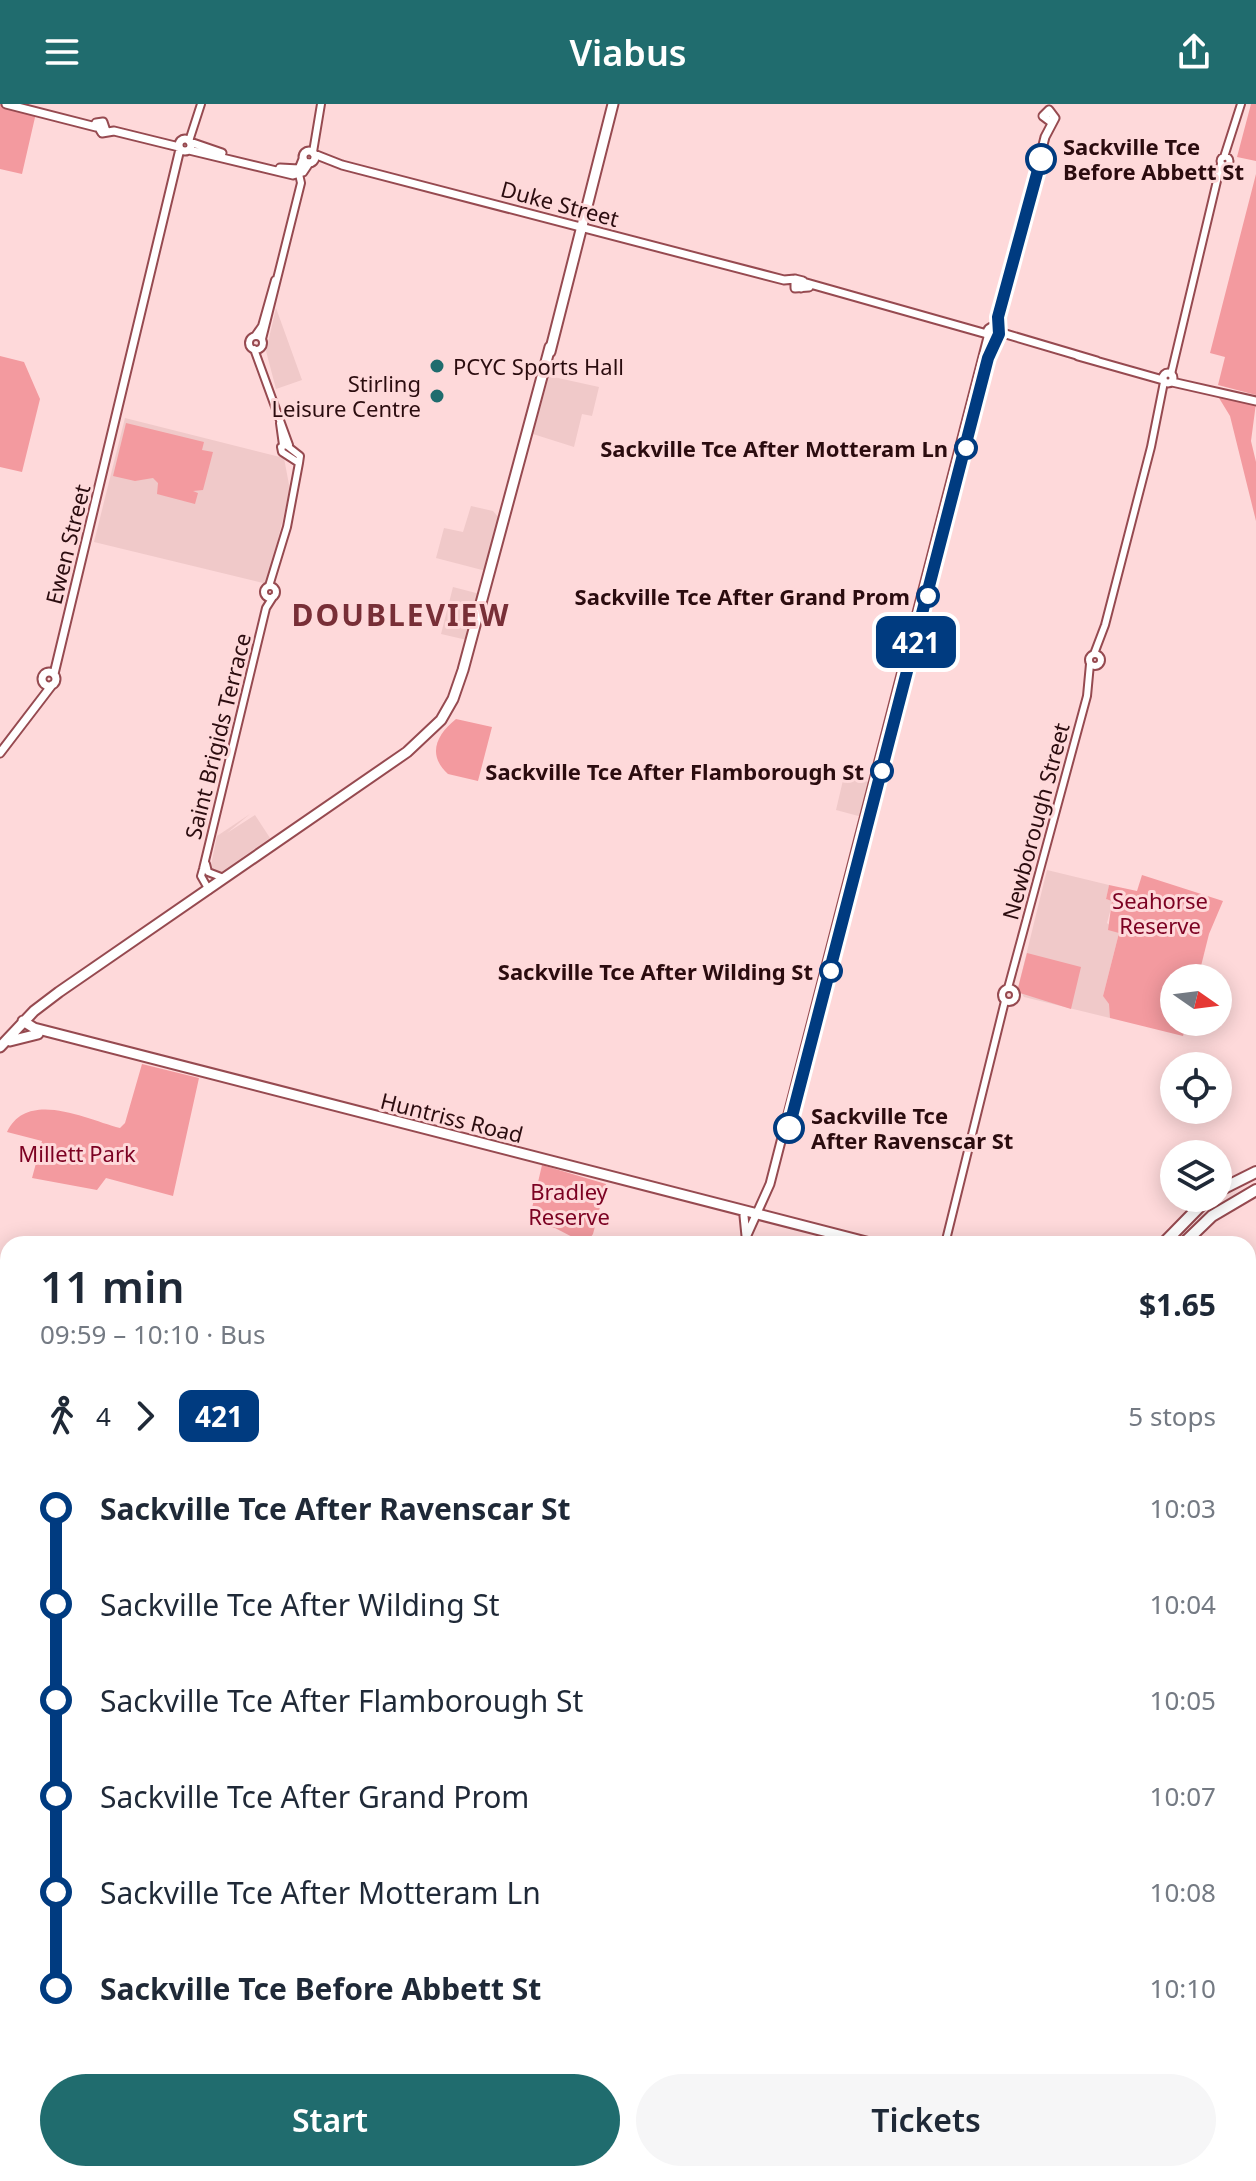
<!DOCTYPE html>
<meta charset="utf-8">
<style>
:root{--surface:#fff;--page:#f6f6f7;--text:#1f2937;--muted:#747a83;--accent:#206c6e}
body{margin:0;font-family:"Noto Sans",sans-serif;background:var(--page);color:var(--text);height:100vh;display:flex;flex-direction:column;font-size:30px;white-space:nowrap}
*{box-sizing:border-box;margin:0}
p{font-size:26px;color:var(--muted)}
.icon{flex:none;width:44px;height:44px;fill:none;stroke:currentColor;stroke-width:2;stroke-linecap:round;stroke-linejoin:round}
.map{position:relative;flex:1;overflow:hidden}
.side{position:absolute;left:0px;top:1132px;width:1256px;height:946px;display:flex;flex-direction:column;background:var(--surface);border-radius:24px 24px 0 0;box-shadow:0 4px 20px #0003}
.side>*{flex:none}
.badge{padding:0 16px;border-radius:12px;font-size:28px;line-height:52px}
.needle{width:52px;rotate:104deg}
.buttons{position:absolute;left:1160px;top:860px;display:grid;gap:16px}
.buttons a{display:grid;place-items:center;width:72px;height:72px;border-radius:50%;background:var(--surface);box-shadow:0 4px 20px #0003;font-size:40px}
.map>.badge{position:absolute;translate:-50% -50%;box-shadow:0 0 0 4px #fff}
.legs{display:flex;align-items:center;gap:12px;height:88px;padding:0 40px;font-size:26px}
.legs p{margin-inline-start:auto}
.headline{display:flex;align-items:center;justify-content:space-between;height:136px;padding:0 40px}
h1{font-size:44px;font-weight:600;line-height:60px}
.primary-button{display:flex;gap:16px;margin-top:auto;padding:16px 40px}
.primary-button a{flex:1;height:92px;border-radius:48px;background:var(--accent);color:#fff;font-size:32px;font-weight:600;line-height:92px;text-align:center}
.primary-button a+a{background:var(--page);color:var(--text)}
ul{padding:0 40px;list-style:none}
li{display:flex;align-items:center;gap:28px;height:96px;font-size:30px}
li i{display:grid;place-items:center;width:12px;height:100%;margin:0 10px;background:currentColor}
li i::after{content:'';width:20px;height:20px;margin:-10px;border:6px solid;border-radius:50%;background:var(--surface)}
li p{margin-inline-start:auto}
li:first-child i{background:linear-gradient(#0000 50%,currentColor 0)}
li:last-child i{background:linear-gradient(currentColor 50%,#0000 0)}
header{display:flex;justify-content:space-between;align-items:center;height:104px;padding:0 40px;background:var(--accent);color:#fff;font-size:36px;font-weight:600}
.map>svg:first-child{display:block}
.built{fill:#f0c9c9}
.green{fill:#f39a9f}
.water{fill:#6ca2ed}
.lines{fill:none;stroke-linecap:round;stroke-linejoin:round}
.tertiary-casing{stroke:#964a50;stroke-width:10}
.secondary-casing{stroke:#964a50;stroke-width:11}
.primary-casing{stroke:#964a50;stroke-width:13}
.trunk-casing{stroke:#964a50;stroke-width:14}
.motorway-casing{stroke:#964a50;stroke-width:15}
.tertiary{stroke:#fff;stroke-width:6}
.secondary{stroke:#fff;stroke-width:7}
.primary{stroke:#fff;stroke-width:9}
.trunk{stroke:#fff;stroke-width:10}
.motorway{stroke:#fff;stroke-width:11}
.rail-casing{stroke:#916f72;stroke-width:5}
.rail{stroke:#fed9da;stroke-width:2;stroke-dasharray:6;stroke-linecap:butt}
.line-1-casing{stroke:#fff;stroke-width:18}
.line-1{stroke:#003b80;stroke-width:12}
.stop-1-dot{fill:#fff;stroke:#003b80;stroke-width:4}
.poi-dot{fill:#206c6e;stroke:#fed9da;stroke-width:3}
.labels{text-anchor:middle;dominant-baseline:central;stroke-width:6;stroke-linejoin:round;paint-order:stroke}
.stop-label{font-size:22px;font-weight:bold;fill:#2b0c0f;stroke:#fed9da;text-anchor:end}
.street-label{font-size:22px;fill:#2b0c0f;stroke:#fed9da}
.poi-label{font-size:22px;fill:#2b0c0f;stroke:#fed9da;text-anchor:start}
.park-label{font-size:22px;fill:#7c0122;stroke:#fed9da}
.district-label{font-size:30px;font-weight:bold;letter-spacing:2px;fill:#782f37;stroke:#fed9da}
</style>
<header><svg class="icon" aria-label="menu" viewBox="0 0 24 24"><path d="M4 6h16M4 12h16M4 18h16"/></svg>Viabus<svg class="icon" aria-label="share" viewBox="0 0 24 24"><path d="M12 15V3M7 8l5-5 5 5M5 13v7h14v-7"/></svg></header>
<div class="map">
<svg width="1256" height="2077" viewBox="0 0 1256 2077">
<rect width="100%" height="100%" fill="#fed9da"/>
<!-- built -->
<path class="built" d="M276,204L302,276L276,285L266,247Z
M549,272L599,283L592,312L582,310L574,343L533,330Z
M125,314L284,354L290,386L267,480L94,438Z
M471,402L493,407L499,414L486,467L436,454L444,424L463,428Z
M453,483L480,490L467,536L441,530Z
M844,672L874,679L866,714L836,706Z
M250,710L227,729L255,711L270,734L220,769L210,766L217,732Z
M1047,766L1109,781L1106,795L1113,797L1107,819L1119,829L1103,892L1110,900V914L1024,893L1018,884Z
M0,1869L8,1885V1953L4,1956L7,1962L0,1969Z
M470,2070H756L758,2077H469Z"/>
<!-- green -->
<path class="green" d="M0,0L36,9L22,70L0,65Z
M1251,0H1256V57L1237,53Z
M1256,70V291L1218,281L1225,253L1210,249Z
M0,252L24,258L40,295L22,368L0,363Z
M1216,289L1256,299L1251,337L1256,358V417L1230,312Z
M126,319L204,338L202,346L213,348L203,386L193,387L198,389L195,400L157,390L158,379L153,374L135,377L113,372Z
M456,615L492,623L478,677L448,670C427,651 436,631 456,615Z
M1142,771L1223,797L1209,830L1198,874H1174V918H1187L1183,932L1110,914L1109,900L1103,892L1119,829L1108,826L1112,797L1106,795L1109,781L1137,787Z
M1027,849L1081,863L1071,905L1020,889L1018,884Z
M142,960L199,974L173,1092L106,1074L97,1086L32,1074L42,1037L7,1028C27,985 86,1015 120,1024L125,1019Z
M542,1061L606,1080L593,1130L586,1140L555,1124L529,1117Z
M1256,1259V1800L1248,1798V1295Z
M279,2070H460L459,2077H267Z"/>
<!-- water -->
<path class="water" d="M1248,1456L1256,1459V1761L1248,1763Z"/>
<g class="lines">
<!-- tertiary casing -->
<g class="tertiary-casing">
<path id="tertiary" d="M189,37L201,0
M313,48L321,0
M1220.5 57a4.5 4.5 0 1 1 9 0a4.5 4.5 0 1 1-9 0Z
M1224,53L1241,0
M255,232L262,222L275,176
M249 239a7 7 0 1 1 14 0a7 7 0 1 1-14 0Z
M262,235L301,79L299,70
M254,245L289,341
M1171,270L1221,60
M280,319L283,341
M286,341L300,352L299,359L282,348L281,343Z
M269,482L287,423L299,359
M264 488a6 6 0 1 1 12 0a6 6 0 1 1-12 0Z
M1089 556a6 6 0 1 1 12 0a6 6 0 1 1-12 0Z
M1094,550L1105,521L1151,343L1164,278
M206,760L208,768L221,773
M209,786L201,772L203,765L266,504L273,493
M1008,884L1087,592L1090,560
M1002 891a7 7 0 1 1 14 0a7 7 0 1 1-14 0Z
M945,1140L1005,897
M1248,1240L1256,1242"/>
</g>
<!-- secondary casing -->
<g class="secondary-casing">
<path id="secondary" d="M6,0L96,23
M106,27L103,18L96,19L102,29L114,27L179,43
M179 41a6 6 0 1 1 12 0a6 6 0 1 1-12 0Z
M190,38L222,49
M189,46L293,71L303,68L309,59
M303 53a6 6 0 1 1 12 0a6 6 0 1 1-12 0Z
M314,50L342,61L784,176L795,175
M280,64L299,65L303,55
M803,178L987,230
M801,184L803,177L795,175V184L809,183
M987 229a6 6 0 1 1 12 0a6 6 0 1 1-12 0Z
M997,225L1045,33L1055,14L1049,6L1043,12L1051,18
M999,228L1097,257
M1078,252L1163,276
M1163 274a5 5 0 1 1 10 0a5 5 0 1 1-10 0Z
M985,270L995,234
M1172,278L1256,297
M42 575a7 7 0 1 1 14 0a7 7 0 1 1-14 0Z
M54,570L180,45
M0,649L52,581
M744,1112L746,1132
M743,1140L770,1080L988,233
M1248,1803L1256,1805"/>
</g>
<!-- primary casing -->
<g class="primary-casing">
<path id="primary" d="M550,248L613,0
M23,917L34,924L874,1140
M10,937L38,930
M0,943L34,907L59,888L407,648L441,616L453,595L463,566L550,243
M0,1455L8,1457
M0,1462L8,1463
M0,1810L8,1807
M0,1826L8,1820
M181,2070L182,2077
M188,2070L190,2077"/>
</g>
<!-- trunk casing -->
<g class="trunk-casing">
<path id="trunk" d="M1218,1087L1256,1068
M1163,1140L1208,1094
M1183,1140L1212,1112L1256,1086
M908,2077L910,2070
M918,2077L920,2070"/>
</g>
<!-- motorway casing -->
<g class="motorway-casing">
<path id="motorway" d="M1248,2025L1256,2027
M0,2042L8,2034
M1248,2063L1256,2065
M0,2065L8,2058
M23,2077L31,2070
M52,2077L61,2070"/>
</g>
<!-- tertiary -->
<use href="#tertiary" class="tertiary"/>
<!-- secondary -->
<use href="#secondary" class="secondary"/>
<!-- primary -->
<use href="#primary" class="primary"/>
<!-- trunk -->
<use href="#trunk" class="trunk"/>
<!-- motorway -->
<use href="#motorway" class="motorway"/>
<!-- rail casing -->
<g class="rail-casing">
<path id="rail" d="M1248,2044L1256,2046
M12,2077L20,2070"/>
</g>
<!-- rail -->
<use href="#rail" class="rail"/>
</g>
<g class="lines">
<!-- line-1 casing -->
<g class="line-1-casing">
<path id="line-1" d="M789,1024L988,254L999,230L998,213L1041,55"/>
</g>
<!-- line-1 -->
<use href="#line-1" class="line-1"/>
</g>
<!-- markers -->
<g class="stop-1-dot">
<circle cx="1041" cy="55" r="14"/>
<circle cx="966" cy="344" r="10"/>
<circle cx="928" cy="492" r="10"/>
<circle cx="882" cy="667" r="10"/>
<circle cx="831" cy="867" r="10"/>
<circle cx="789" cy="1024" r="14"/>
</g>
<g class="poi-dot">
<circle cx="437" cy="262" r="8"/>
<circle cx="437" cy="292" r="8"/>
</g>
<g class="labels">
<!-- stop labels -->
<g class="stop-label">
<text x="1063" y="42" text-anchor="start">Sackville Tce<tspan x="1063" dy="25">Before Abbett St</tspan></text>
<text x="948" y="344">Sackville Tce After Motteram Ln</text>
<text x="910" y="492">Sackville Tce After Grand Prom</text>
<text x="864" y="667">Sackville Tce After Flamborough St</text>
<text x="813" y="867">Sackville Tce After Wilding St</text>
<text x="811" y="1011" text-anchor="start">Sackville Tce<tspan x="811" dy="25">After Ravenscar St</tspan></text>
</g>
<!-- street labels -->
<g class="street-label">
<text transform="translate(560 99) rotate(15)">Duke Street</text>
<text transform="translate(67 440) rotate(-76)">Ewen Street</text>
<text transform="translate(217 632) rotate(-76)">Saint Brigids Terrace</text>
<text transform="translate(1035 717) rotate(-75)">Newborough Street</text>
<text transform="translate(452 1013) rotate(14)">Huntriss Road</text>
</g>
<!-- poi labels -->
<g class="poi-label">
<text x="453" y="262">PCYC Sports Hall</text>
<text x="421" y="279" text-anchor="end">Stirling<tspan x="421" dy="25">Leisure Centre</tspan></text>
</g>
<!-- park labels -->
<g class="park-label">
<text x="1160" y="796">Seahorse<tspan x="1160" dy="25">Reserve</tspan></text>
<text x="77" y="1049">Millett Park</text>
<text x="569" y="1087">Bradley<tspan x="569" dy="25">Reserve</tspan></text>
</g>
<!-- district labels -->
<g class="district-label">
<text x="401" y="510">DOUBLEVIEW</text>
</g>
</g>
</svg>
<div class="buttons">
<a><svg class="needle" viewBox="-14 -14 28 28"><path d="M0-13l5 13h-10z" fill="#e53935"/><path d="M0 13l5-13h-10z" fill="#747a83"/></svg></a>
<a><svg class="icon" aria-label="locate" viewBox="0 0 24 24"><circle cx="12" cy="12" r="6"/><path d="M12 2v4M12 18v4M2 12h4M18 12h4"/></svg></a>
<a><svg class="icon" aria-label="layers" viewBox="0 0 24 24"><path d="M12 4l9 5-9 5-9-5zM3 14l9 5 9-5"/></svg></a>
</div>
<b class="badge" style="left:916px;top:538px;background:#003b80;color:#fff">421</b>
<section class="side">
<div class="headline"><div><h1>11 min</h1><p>09:59 – 10:10 · Bus</p></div><b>$1.65</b></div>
<div class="legs"><svg class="icon" aria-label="walk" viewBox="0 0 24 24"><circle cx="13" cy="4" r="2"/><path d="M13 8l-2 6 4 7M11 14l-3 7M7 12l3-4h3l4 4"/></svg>4<svg class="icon" aria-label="forward" viewBox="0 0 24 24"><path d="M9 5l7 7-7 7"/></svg><b class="badge" style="background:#003b80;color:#fff">421</b><p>5 stops</p></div>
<ul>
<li><i style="color:#003b80"></i><b>Sackville Tce After Ravenscar St</b><p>10:03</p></li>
<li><i style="color:#003b80"></i><span>Sackville Tce After Wilding St</span><p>10:04</p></li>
<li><i style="color:#003b80"></i><span>Sackville Tce After Flamborough St</span><p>10:05</p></li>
<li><i style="color:#003b80"></i><span>Sackville Tce After Grand Prom</span><p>10:07</p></li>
<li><i style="color:#003b80"></i><span>Sackville Tce After Motteram Ln</span><p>10:08</p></li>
<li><i style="color:#003b80"></i><b>Sackville Tce Before Abbett St</b><p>10:10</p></li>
</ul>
<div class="primary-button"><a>Start</a><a>Tickets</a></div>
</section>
</div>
